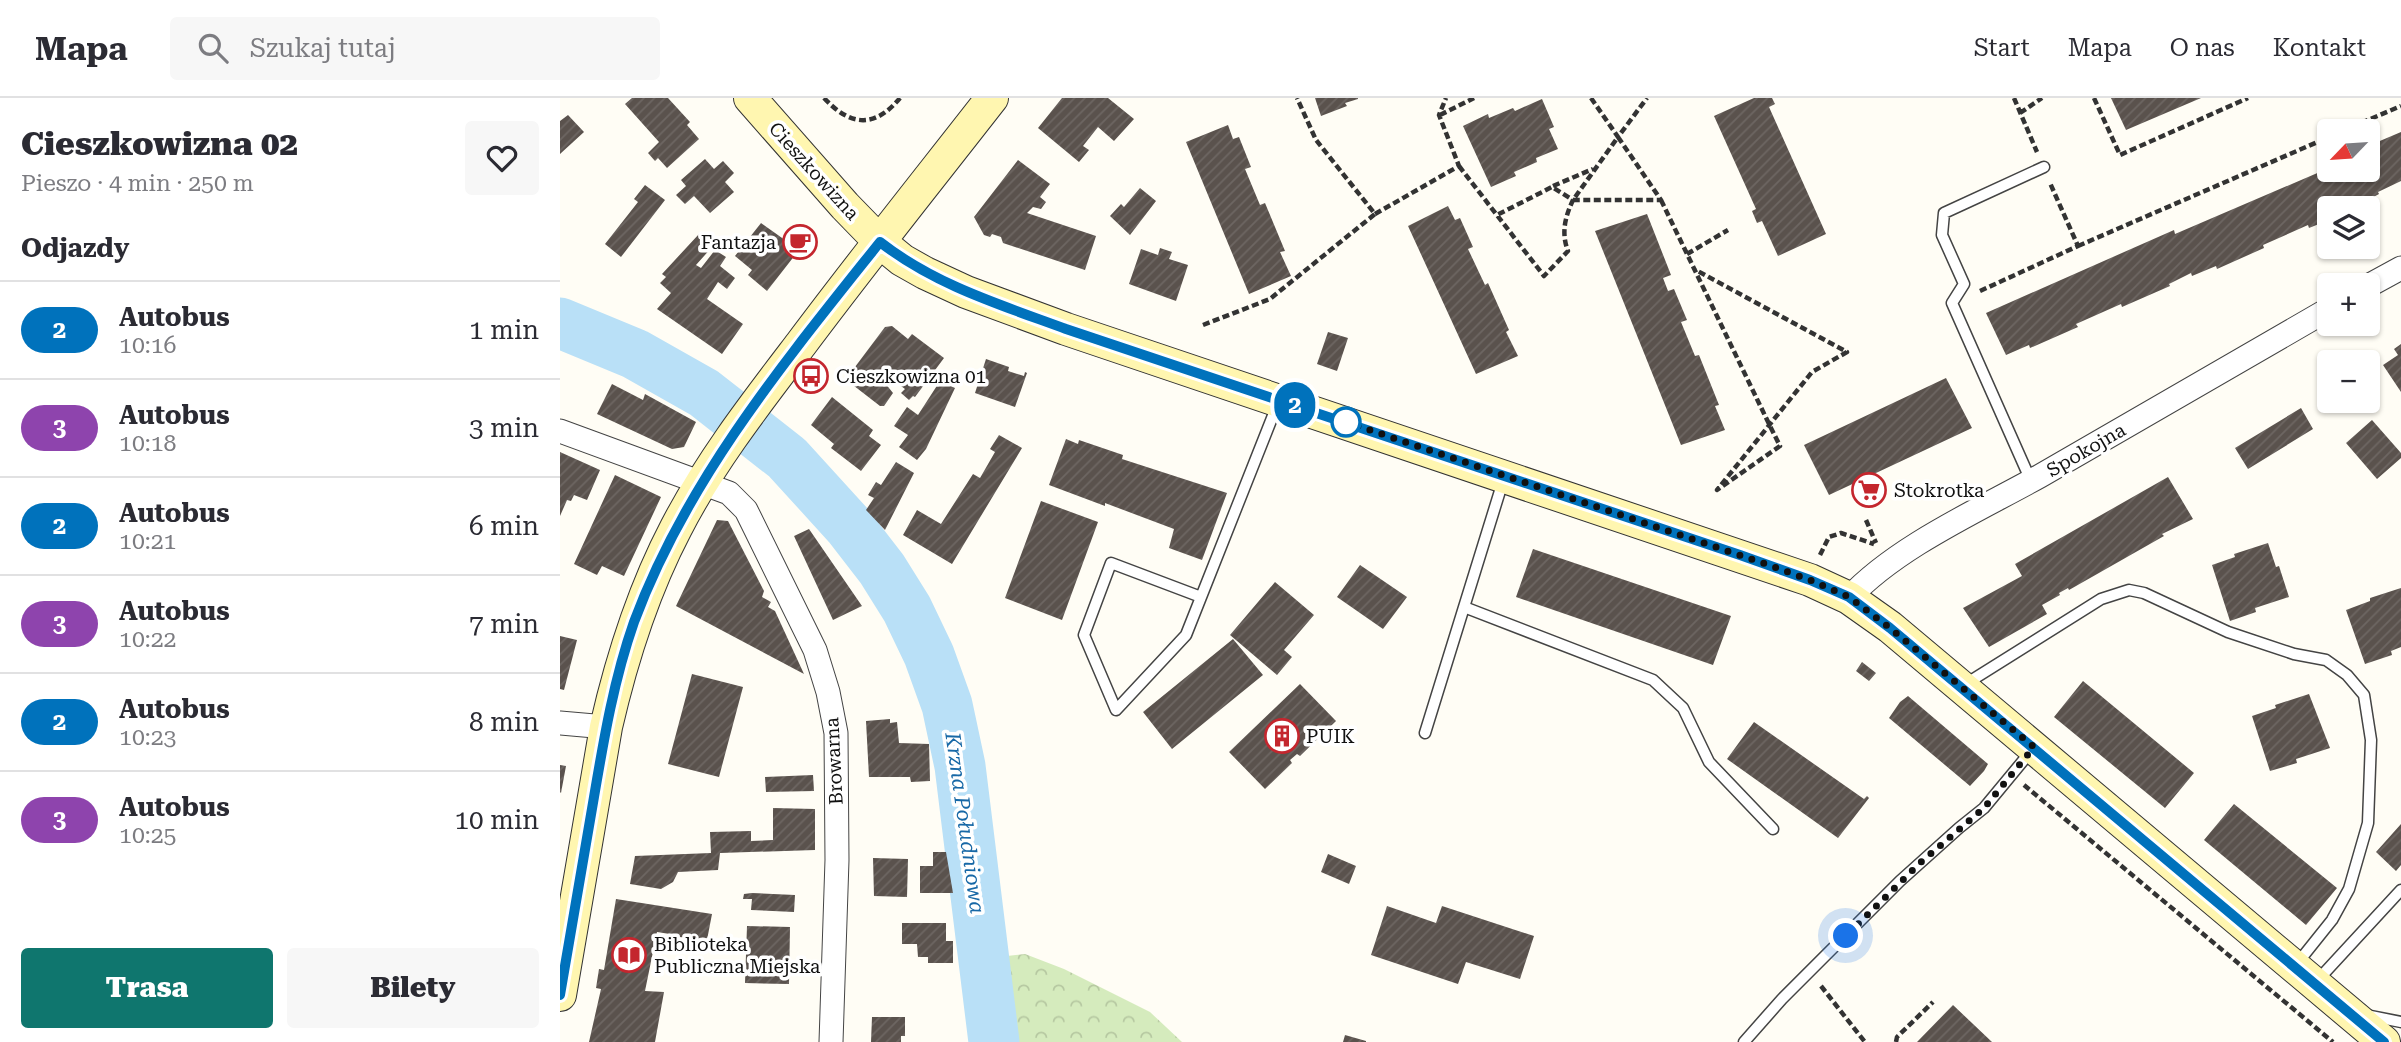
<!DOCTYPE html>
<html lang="pl">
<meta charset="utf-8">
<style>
:root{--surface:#fff;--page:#f7f7f7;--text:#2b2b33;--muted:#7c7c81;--line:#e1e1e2;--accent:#0f766e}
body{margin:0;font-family:"Roboto Serif",serif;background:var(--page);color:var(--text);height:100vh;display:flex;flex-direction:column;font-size:26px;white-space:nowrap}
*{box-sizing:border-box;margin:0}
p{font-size:23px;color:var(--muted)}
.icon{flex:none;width:38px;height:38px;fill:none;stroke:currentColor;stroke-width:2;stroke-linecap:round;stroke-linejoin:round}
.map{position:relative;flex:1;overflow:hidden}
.drawer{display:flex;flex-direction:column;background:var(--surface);width:560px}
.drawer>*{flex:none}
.badge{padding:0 14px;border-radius:23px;font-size:24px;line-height:46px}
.needle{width:46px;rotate:245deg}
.tools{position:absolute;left:1757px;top:21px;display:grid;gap:14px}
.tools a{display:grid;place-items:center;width:63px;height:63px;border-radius:7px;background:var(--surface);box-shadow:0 2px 5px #0004;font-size:35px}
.you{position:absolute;width:35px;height:35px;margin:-18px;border:5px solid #fff;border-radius:50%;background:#1a73e8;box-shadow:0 0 0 10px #1a73e833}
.map>.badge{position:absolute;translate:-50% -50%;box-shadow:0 0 0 4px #fff}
h2{padding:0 21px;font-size:26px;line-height:63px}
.round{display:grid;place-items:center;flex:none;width:74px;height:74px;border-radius:7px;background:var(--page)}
.headline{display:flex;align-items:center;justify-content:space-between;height:119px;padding:0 21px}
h1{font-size:33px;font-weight:800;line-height:52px}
.action{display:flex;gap:14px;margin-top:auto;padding:14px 21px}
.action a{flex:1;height:80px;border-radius:7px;background:var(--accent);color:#fff;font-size:28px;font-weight:800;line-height:80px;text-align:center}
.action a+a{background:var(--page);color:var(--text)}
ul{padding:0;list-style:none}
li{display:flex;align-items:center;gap:21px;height:98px;padding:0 21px;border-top:2px solid var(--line)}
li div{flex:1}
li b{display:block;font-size:26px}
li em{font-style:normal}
li .badge{min-width:77px;font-weight:700;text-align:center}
header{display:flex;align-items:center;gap:42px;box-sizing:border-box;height:98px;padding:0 35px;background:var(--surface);border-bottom:2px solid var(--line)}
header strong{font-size:33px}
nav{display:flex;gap:38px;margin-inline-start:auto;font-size:24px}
.search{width:490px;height:63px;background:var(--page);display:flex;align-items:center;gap:18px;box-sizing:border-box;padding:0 24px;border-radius:7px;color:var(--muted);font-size:26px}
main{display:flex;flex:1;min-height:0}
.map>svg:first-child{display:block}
.park{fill:url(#park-crowns)}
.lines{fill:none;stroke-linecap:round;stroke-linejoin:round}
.river{stroke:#b9e0f7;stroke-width:51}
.building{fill:url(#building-hatch)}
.lane-casing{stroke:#444;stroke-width:13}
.street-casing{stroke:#444;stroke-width:25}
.secondary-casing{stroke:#333;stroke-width:34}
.path{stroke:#333;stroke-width:4.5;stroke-dasharray:7 3.5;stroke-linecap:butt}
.lane{stroke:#fff;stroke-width:10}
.street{stroke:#fff;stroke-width:23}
.secondary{stroke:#fff6b0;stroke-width:32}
.line-casing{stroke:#fff;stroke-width:16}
.line{stroke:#0072bc;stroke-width:10}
.walk{stroke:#111;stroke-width:7;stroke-dasharray:0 12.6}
.stop-dot{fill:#fff;stroke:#0072bc;stroke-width:3.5}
.labels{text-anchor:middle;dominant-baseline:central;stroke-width:7;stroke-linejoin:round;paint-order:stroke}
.street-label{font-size:19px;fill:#111;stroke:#fff}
.poi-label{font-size:19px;fill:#111;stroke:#fff;text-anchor:start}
.water-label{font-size:21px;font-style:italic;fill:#1768a6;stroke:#fff}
</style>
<header>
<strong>Mapa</strong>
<div class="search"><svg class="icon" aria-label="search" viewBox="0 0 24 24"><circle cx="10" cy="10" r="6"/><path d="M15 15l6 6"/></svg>Szukaj tutaj</div>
<nav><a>Start</a><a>Mapa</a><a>O nas</a><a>Kontakt</a></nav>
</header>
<main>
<section class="drawer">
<div class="headline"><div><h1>Cieszkowizna 02</h1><p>Pieszo · 4 min · 250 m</p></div><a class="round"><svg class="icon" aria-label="heart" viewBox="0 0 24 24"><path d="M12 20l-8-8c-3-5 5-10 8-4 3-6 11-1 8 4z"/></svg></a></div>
<h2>Odjazdy</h2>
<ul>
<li><span class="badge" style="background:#0072bc;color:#fff">2</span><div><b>Autobus</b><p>10:16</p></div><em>1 min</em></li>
<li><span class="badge" style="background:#8e44ad;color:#fff">3</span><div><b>Autobus</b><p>10:18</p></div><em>3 min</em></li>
<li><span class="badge" style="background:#0072bc;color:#fff">2</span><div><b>Autobus</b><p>10:21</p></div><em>6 min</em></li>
<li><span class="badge" style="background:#8e44ad;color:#fff">3</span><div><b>Autobus</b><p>10:22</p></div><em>7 min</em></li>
<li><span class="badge" style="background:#0072bc;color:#fff">2</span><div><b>Autobus</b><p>10:23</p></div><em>8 min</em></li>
<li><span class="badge" style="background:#8e44ad;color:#fff">3</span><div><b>Autobus</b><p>10:25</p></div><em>10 min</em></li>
</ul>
<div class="action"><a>Trasa</a><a>Bilety</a></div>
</section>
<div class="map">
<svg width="1841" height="944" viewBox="0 0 1841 944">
<defs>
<pattern id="park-crowns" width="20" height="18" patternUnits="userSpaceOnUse" patternTransform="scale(1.75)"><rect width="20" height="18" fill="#d5ebbd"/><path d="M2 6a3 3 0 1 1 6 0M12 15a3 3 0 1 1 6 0" fill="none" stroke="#b6c8a1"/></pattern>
<pattern id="building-hatch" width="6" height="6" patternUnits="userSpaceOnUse" patternTransform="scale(1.75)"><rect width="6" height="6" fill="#5a524d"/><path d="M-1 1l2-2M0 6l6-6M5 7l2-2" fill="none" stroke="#6d6662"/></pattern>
</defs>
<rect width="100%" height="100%" fill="#fffdf5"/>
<!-- park -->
<path class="park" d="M465,856L504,871L590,914L622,944H448L438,859Z"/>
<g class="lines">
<!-- river -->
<path class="river" d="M0,225L75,256L144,295L227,360L288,427L322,471L347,511L369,557L387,607L400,668L434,944"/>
</g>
<!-- building -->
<path class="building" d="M72,0H108L130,24L127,27L139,41L107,70L98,60L95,63L88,55L99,44L65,6Z
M502,0H548L574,21L554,43L538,29L523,48L529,52L519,64L478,30Z
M755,0H798V1L785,5L787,8L761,18Z
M1194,0H1212L1215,6L1209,9L1266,136L1218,158L1202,123L1197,125L1192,113L1196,111L1154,18Z
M1551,0H1641L1566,32Z
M982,1L994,29L989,31L998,51L976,60L977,64L954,74L956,78L931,89L903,28L928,16L929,20L953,10L955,13Z
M8,17L24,34L0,56V23Z
M668,27L673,41L679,39L691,69L685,71L700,107L705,105L725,153L720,154L731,178L689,196L626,44Z
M1841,34V83L1818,94L1819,96L1797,108V109L1769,110V122L1749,130L1748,127L1703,147L1704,150L1657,171L1656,168L1632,178L1631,175L1609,186L1610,188L1562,209L1561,206L1516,226L1518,229L1470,250L1469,247L1446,257L1426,215L1614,132L1615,136L1769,70V72H1808V48Z
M145,61L154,71L163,63L174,75L165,84L174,94L150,115L134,98L125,106L116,97L126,88L121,82Z
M458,62L490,86L480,99L486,104L481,111L473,109L467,115L536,138L525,172L443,145L441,139L432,136L430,139L424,137L414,119Z
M85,87L105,102L61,159L45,146L78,104L74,101Z
M580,90L596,103L570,137L550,118L561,106L564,109Z
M888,108L895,122L900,120L913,149L908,151L925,187L928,185L949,232L946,234L958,258L916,276L848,128Z
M1087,116L1111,177L1103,180L1108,193L1114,191L1127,222L1121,224L1135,258L1139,257L1159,307L1155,308L1165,332L1121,347L1035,133Z
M201,125L239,152L207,193L188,177L192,172L175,158Z
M139,136L153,148L136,167L141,170L155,152L166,159L160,168L175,180L167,191L158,184L147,201L183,226L162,256L97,211L111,195L100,185L106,179L102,176Z
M600,150L612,154L609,161L628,167L616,203L569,186L581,151L598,157Z
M332,228L348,241L352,236L384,260L355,299L353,298L349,302L341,295L345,291L329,279L325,285L333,295L324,308H320L289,284V277L325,229Z
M768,234L788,240L777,273L757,266Z
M1841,246V294L1823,267L1838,257L1834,251Z
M426,261L449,269L448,273L464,278L465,274L467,275L455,309L415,295Z
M1386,280L1412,330L1269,397L1244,347Z
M380,283L395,290L366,351L357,362L339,349L348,337L334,328L347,309L358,317Z
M52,286L83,302L85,296L136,324L124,349L112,351L37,316Z
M272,299L313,332L309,338L321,347L301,373L271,350L274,346L251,327Z
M1741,310L1753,331L1688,371L1675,350Z
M1812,322L1841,355V360L1817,381L1786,345Z
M439,337L462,350L392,466L343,437L357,412L381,426L413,376L420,380L435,354L430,351Z
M506,341L518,346L519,342L563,357L562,361L667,395L642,462L609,450L614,431L545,405V408L489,387Z
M0,354L40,372L27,402L14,397L11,403L7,402L0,418Z
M336,364L354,375L325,432L306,412L314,400L308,397L316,384L321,387Z
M55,377L101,399L64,478L42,468L37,477L14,466Z
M1608,379L1633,421L1602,436L1604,438L1509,492L1508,490L1499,495L1500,497L1482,507L1487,516L1429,549L1403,510L1462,478L1455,466Z
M481,403L538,424L502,522L445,500Z
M157,422L168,423L204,493L202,499L211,504L208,509L215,513L244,576L116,508Z
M249,431L302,508L273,522L234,438Z
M1708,445L1716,469L1719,468L1729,499L1695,510L1696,514L1670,523L1652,467L1675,459L1674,456Z
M973,451L1171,518L1153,567L956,499Z
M800,467L847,499L823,531L777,499Z
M715,484L754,517L724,552L732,559L717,577L670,537Z
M1841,490V549L1831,553L1832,557L1805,566L1786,512L1810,503V500Z
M0,538L17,542L4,592L0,591Z
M673,541L703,577L612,651L583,614Z
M1302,564L1316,575L1309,583L1296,573Z
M132,576L183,589L159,679L108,666Z
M1523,583L1634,675L1605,710L1494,619Z
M740,586L776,623L740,658L737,656L730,662L732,665L705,691L669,654Z
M1749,596L1770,650L1736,661L1737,665L1710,673L1692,618L1716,610L1715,607Z
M1348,598L1428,666L1424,673L1410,688L1329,620L1340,604Z
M330,621V625L337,624L339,645L369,646L370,683L351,684L350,679H309L306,623Z
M1194,624L1304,701L1307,698L1309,700L1278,740L1167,661Z
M0,667L6,668L1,695L0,694Z
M253,677L254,693L206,694L205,679Z
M1674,706L1777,790L1746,827L1644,742Z
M213,710L255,711V752L160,755L158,772L118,774L113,784L101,791L70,786L75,758L151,755L150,734L191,733V743L213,742Z
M1841,726V767L1836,773L1816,754Z
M373,754H386L393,795H360V768H373Z
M768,756L796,768L789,786L761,774Z
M313,760L348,761L347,799L314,798Z
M192,795L235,797L234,814L191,812L192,801H183L184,796Z
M56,801L152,816L147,842L110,838V836L97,834L85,893L104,894L95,944H29L41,891L36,890L39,871L44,872Z
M827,808L876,825L882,808L974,838L960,881L906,864L898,886L811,857Z
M342,825H386V843H393V865H368V859H358L357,846H342Z
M187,828L230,829L229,886L185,885Z
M1393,907L1432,944H1357Z
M312,919H345V938H341V944H311Z
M785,937L806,943V944H783Z"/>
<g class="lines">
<!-- lane casing -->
<g class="lane-casing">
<path id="lane" d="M1471,383L1392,205L1404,186L1382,137L1384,115L1484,69
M641,499L551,465L524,537L556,612L626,537L718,305
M904,509L1093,582L1123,610L1149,664L1213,731
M1404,587L1541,501L1569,492L1584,495L1668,534L1734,556L1766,562L1787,577L1804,597L1811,642L1808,725L1789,791L1772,822L1736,867
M865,635L944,380
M1756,884L1841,792
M1806,917L1841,924
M1184,944L1222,901L1340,783L1399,730L1424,710L1472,652"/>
</g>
<!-- street casing -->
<g class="street-casing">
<path id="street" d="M1808,188L1841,170
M0,333L169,395L186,412L255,552L268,594L276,635L277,762L271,944
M1289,500C1336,449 1419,412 1480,378C1577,323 1673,267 1769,211
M0,625L46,629"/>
</g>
<!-- secondary casing -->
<g class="secondary-casing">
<path id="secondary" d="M190,0L285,108L320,144L342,162L365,175L406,194L506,231L1250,482L1289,500L1330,529L1824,944
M0,897L46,629C62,559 83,493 116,430C150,364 196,305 241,246C303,163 368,82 432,0"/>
</g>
<!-- path -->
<path class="path" d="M264,0C291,29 315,30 340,0
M1031,0L1058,39L1087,0
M1454,0L1477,54
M1534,0L1560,57L1688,0
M1460,15L1482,0
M880,17L914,0
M1782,33L1841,8
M1058,39L1101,102H1013Z
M899,68L984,178L1008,153C1001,135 1005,119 1013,102L992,89L937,117
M993,88L1033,71
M1101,102L1210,328L1220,348L1157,392L1252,274L1287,254L1134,171
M815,116L899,68L879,17L886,0
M1518,148L1769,39
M1127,156L1168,132
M1420,193L1518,148L1490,85
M643,227L710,201L815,116L756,42L737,0
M1306,422L1316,445
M1260,457L1269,439L1281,435L1314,446
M1464,687L1773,944
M1261,888L1305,944
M1336,944L1337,939L1373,904"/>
<!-- lane -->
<use href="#lane" class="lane"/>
<!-- street -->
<use href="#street" class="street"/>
<!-- secondary -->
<use href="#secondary" class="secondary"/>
</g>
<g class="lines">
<!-- line casing -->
<g class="line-casing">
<path id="line" d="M0,897C11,831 23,765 34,699C44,640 54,581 74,524C127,381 226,262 320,144C375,187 441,207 506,231L1180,457L1250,482L1289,499L1330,530L1824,944"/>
</g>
<!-- line -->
<use href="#line" class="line"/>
<!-- walk -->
<path class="walk" d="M786,324L1203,465L1250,482L1289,499L1330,530L1474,649L1424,710L1360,765L1286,838"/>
</g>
<!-- icons -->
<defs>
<g id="cafe-ring" transform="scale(1.75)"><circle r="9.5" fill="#fff" stroke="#c4262e" stroke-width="1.5"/><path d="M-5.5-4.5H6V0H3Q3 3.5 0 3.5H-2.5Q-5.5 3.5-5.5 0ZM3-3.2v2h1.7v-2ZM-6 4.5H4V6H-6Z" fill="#c4262e"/></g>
<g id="bus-ring" transform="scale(1.75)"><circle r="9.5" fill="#fff" stroke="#c4262e" stroke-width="1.5"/><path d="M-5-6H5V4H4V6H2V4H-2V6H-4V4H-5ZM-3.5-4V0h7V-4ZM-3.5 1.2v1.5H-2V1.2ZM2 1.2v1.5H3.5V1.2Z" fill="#c4262e"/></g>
<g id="supermarket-ring" transform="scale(1.75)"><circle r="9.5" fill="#fff" stroke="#c4262e" stroke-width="1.5"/><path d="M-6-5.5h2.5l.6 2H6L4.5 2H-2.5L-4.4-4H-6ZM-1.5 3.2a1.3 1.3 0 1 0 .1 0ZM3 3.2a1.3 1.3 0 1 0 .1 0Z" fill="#c4262e"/></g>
<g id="building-ring" transform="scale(1.75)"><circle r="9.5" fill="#fff" stroke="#c4262e" stroke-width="1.5"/><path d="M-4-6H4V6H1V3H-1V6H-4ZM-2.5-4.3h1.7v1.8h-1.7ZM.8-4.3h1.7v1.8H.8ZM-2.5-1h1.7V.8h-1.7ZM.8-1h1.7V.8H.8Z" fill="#c4262e"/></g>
<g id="library-ring" transform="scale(1.75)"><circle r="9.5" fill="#fff" stroke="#c4262e" stroke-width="1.5"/><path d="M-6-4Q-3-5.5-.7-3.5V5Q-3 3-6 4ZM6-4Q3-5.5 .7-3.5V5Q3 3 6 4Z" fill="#c4262e"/></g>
</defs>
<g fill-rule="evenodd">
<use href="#cafe-ring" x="240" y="144"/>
<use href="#bus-ring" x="251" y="278"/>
<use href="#supermarket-ring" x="1309" y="392"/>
<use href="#building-ring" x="722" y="638"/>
<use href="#library-ring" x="69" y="857"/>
</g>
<!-- markers -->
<circle class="stop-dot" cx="786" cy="324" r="14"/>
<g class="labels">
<!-- street labels -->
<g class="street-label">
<text transform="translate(254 73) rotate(48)">Cieszkowizna</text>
<text transform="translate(1526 352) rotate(-30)">Spokojna</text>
<text transform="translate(274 663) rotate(-93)">Browarna</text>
</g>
<!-- poi labels -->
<g class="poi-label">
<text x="216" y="144" text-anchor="end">Fantazja</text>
<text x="276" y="278">Cieszkowizna 01</text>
<text x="1334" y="392">Stokrotka</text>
<text x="746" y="638">PUIK</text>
<text x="94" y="846">Biblioteka<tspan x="94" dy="22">Publiczna Miejska</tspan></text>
</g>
<!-- water labels -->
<g class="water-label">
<text transform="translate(405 725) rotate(82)">Krzna Południowa</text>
</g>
</g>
</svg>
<div class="tools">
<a><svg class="needle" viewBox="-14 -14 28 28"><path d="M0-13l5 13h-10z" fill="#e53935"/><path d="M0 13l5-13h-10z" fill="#7c7c81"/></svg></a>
<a><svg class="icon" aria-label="layers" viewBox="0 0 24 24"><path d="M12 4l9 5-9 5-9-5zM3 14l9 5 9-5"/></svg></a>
<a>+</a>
<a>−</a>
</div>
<div class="you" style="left:1286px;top:838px"></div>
<b class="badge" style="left:735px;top:307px;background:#0072bc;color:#fff">2</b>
</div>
</main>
